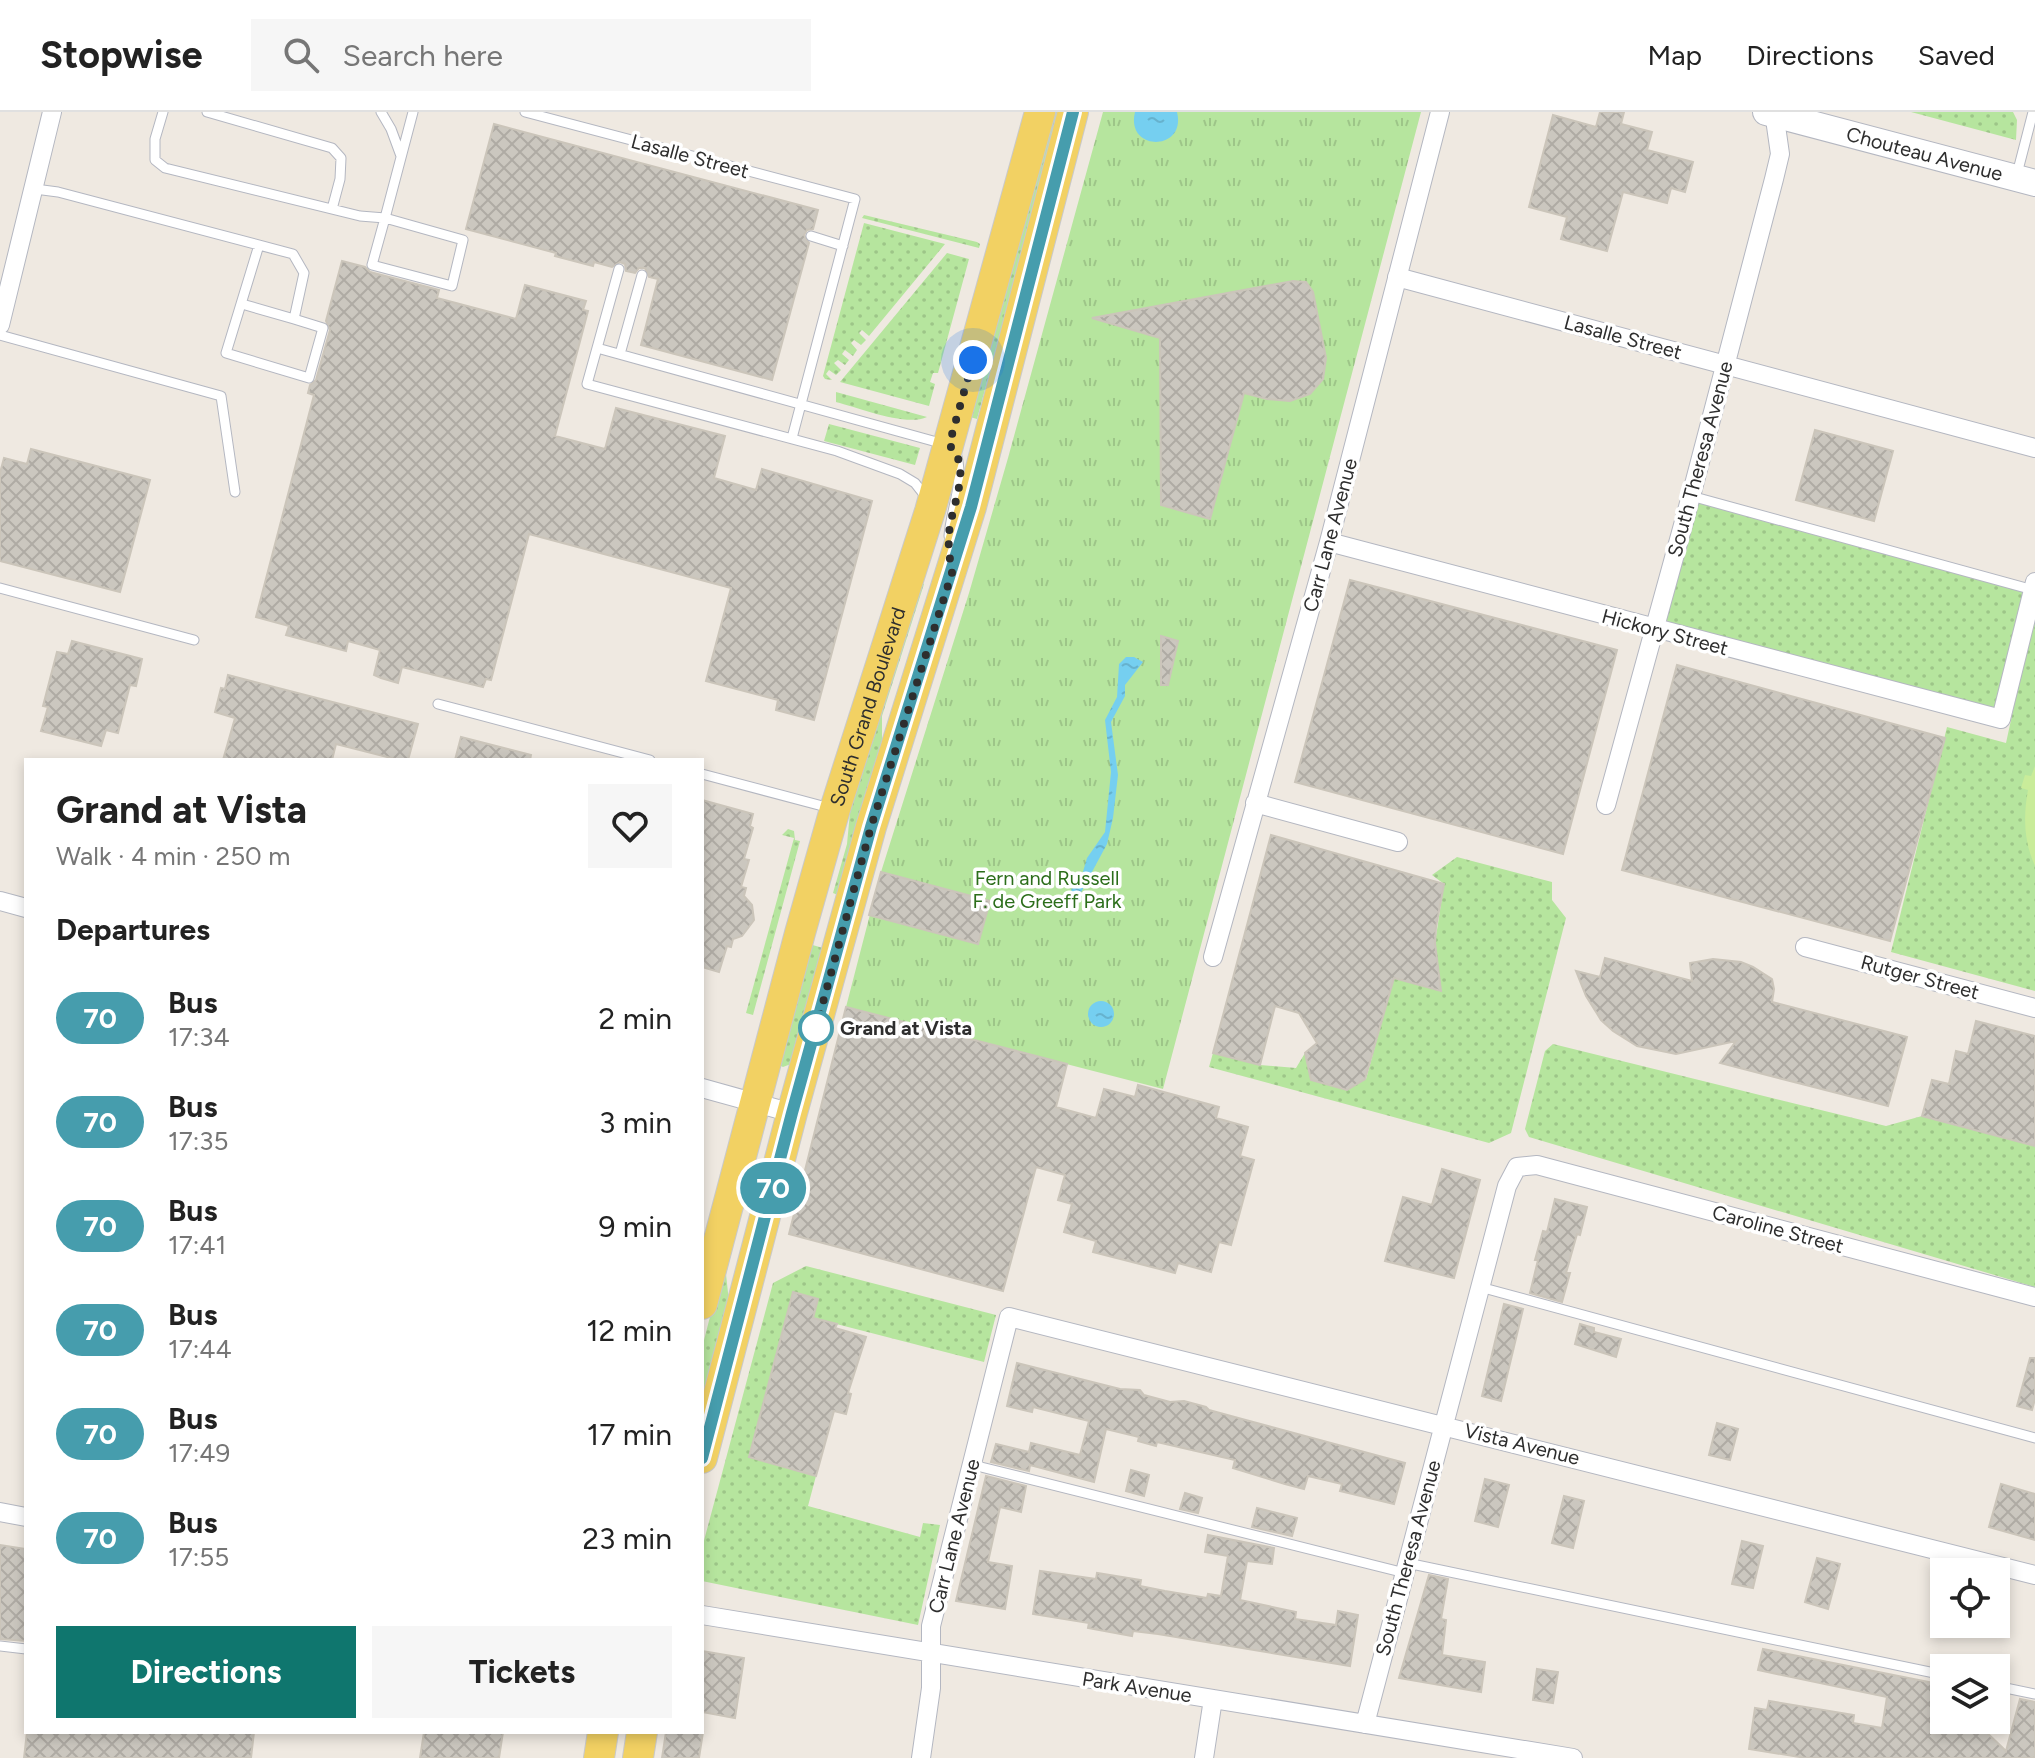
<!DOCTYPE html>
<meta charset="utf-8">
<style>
:root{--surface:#fff;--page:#f6f6f6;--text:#222;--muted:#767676;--line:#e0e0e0;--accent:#0f766e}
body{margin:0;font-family:Figtree,sans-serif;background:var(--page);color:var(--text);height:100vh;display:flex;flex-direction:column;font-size:30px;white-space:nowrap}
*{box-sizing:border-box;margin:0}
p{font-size:26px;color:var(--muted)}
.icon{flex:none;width:44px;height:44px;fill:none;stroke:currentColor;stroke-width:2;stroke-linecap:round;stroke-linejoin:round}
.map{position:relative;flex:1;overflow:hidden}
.panel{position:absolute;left:24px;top:646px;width:680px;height:976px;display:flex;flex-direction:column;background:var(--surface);border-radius:0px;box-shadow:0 4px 12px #0003}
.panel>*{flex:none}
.badge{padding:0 16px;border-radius:26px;font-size:28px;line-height:52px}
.buttons{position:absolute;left:1930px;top:1446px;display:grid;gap:16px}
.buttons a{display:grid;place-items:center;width:80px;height:80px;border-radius:0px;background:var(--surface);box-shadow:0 4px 12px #0003;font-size:40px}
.you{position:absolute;width:40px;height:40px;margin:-20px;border:6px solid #fff;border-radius:50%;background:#1a73e8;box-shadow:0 0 0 12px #1a73e833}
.map>.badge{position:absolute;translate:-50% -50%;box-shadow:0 0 0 4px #fff}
h2{padding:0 32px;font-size:30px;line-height:72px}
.round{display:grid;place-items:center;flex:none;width:84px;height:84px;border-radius:0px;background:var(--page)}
.head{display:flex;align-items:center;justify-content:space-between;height:136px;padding:0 32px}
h1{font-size:38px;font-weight:700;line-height:60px}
.action{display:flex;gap:16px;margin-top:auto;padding:16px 32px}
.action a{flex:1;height:92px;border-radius:0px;background:var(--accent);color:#fff;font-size:32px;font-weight:700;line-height:92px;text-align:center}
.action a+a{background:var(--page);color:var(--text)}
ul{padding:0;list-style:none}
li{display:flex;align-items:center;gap:24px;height:104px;padding:0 32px}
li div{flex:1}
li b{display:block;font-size:30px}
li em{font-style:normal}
li .badge{min-width:88px;font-weight:700;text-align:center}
header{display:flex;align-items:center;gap:48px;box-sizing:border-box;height:112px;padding:0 40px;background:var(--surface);border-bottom:2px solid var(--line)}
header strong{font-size:38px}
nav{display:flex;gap:44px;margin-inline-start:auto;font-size:28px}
.search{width:560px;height:72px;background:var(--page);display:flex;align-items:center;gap:20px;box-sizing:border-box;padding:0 28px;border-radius:0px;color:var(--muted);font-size:30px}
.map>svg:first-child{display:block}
.grass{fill:url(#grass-dots)}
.park{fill:url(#park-tufts)}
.pitch{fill:#c9ec9a}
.water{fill:url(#water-ripples)}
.building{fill:url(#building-cross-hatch);stroke:#cbc5ba;stroke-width:2}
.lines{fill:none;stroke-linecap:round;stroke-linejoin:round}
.lane-casing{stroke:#b4b7c1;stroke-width:11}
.street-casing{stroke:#b4b7c1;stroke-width:20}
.secondary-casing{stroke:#b4b7c1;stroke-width:28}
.primary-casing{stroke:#c9c9c9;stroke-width:32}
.lane{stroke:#fff;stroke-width:9}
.street{stroke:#fff;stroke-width:18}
.secondary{stroke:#fff;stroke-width:26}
.primary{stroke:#f2d163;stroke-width:30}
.line-casing{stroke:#fff;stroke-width:18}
.line{stroke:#469dad;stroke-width:12}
.walk{stroke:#2e2e2e;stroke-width:8;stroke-dasharray:0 14.4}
.stop-dot{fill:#fff;stroke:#469dad;stroke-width:4}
.labels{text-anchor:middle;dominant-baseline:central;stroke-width:7;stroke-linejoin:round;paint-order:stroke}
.street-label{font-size:20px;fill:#2e2e2e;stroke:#fff}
.park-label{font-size:20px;fill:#2c6e1b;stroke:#fff}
.stop-label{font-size:20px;font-weight:bold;fill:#2e2e2e;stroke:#fff;text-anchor:start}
</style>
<header>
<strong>Stopwise</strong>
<div class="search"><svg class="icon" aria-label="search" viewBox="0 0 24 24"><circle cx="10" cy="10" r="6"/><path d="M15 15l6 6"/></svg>Search here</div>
<nav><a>Map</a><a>Directions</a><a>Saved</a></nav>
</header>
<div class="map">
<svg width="2035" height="1646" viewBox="0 0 2035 1646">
<defs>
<pattern id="grass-dots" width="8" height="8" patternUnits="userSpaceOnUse" patternTransform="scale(2)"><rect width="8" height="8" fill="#b6e59e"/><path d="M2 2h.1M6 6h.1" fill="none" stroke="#9dc588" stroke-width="1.8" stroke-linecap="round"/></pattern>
<pattern id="park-tufts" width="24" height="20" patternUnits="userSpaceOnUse" patternTransform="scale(2)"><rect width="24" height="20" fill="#b6e59e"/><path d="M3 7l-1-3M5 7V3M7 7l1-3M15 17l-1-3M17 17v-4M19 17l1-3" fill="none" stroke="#9dc588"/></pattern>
<pattern id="water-ripples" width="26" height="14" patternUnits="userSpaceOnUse" patternTransform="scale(2)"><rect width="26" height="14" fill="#75cff0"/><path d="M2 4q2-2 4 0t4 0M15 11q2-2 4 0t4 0" fill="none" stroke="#66b2ce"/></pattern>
<pattern id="building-cross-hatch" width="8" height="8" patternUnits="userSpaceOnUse" patternTransform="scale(2)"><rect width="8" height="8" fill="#cbc7bf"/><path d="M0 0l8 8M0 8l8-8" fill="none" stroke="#afaba4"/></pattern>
</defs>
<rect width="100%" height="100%" fill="#efe9e1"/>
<!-- grass -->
<path class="grass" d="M1053,0H1060L977,307L970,305Z
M1911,0H2013L2017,8L2016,28Z
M864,103L977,130L980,132L979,136L862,106Z
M864,111L945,132L869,224L862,218L859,221L866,228L861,233L854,228L851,231L857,238L853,244L845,238L842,242L849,248L845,253L838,248L834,251L841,258L836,263L829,258L826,262L832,268L825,267L823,264Z
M947,141L969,147L938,261H933L930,270L935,272L929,294L840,270Z
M836,280L927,305C906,315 860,296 836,290Z
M829,312L920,336L915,353L824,329Z
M1691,384L2033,478L2001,607L1653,517Z
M919,470L924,472L882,604V631L838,783L833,781L847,732L852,679Z
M2035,497V879L1891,840L1947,615L2006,631Z
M788,717L794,719L795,728L800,729L753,903L746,901L794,726L782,723Z
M1457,745L1552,770V788L1566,806L1511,1021L1489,1031L1209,955L1213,941L1260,953L1296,956L1305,941L1311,968L1347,977L1366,967L1394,866L1441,879L1435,831L1444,772L1432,763Z
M809,832L823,836L791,952L783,955L779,953Z
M1553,932L1886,1014L1922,1004L2035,1034V1175L1529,1025L1525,1017L1545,939Z
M748,1056L753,1057L726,1162L729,1190L702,1295V1236Z
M806,1154L996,1203L984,1250L813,1206L818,1187L794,1180L749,1345L816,1364L808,1394L920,1425L923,1411L940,1413L918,1513L702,1469V1436L773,1171Z"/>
<!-- park -->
<path class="park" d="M1103,0H1421L1163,977L846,895L881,760L969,481L1008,346Z"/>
<!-- pitch -->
<path class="pitch" d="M2035,654V754C2024,730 2023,705 2028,678L2021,676L2025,663L2031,664Z"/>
<!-- water -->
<path class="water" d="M1135,0H1177C1187,40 1125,40 1135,0Z
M1126,545H1134L1143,550L1125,573V584L1111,610L1118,663L1113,706L1107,732L1078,786L1071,778L1082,763L1087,746L1105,720L1111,660L1105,608L1117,585L1119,552Z
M1088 902a13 13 0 1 1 26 0a13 13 0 1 1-26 0Z"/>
<!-- building -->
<path class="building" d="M1600,0H1624L1621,12L1652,20L1647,38L1693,50L1685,80L1671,76L1667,91L1623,80L1607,139L1561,127L1567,105L1529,95L1553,3L1596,15Z
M494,12L818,98L813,117L807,118L804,123L809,131L772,268L641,233L658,167L649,165L645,156H639L635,161L626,159L625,152L620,150L612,155L594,150L593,154L555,144L556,141L466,117Z
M342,149L365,155L370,160L439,178L437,186L516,207L525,173L586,189L583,198L588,199L555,324L605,337L616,296L725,324L714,366L756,378L762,357L872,389L814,608L776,598L778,588L706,569L731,476L529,422L491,568L486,567L483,575L402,555L398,571L381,566L374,563L380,538L348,529L346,539L286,523L289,514L256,505L314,283L308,281L310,273L316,268L330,218L326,209Z
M1293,169L1306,170L1313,180L1326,246L1323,267L1310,282L1290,289L1267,287L1244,281L1210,407L1161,393L1160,226L1092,206Z
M1815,318L1893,339L1874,409L1796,388Z
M31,337L150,368L120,480L0,449V361L4,346L27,352Z
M1350,468L1617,538L1563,742L1295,670Z
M1161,524L1178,529L1168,573H1161Z
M72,529L142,547L136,574L130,573L118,621L106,618L101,634L41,619L48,595L43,594L57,540L68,542Z
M1677,553L1945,626L1890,829L1622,758Z
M228,563L418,612L408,648H399L336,632L332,648H223L235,606L215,600L221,576L225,577Z
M461,625L531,643L530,648H455Z
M702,688L753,702L750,714L753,716L744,747L749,748L741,775L746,776L744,784L752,793L754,808L742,824L733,827L731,835L727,834L719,860L702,855Z
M1271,723L1444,772L1436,815L1435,831L1441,879L1394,866L1365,967L1347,978L1311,968L1305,941L1317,931L1299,901L1275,894L1260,953L1213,941Z
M881,760L990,789L978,832L869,803Z
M1605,846L1692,869L1690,851L1713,847L1741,850L1753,855L1772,867L1774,877L1772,890L1907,925L1888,994L1720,951L1736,929L1676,942L1637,934L1613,919L1601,908L1586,884L1576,859L1600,865Z
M846,895L1067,952L1056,995L1096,1006L1104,977L1135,985L1138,973L1219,995L1216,1006L1248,1015L1240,1044L1254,1048L1231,1133L1219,1130L1211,1160L1178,1151L1175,1161L1093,1140L1096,1129L1064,1120L1072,1092L1058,1088L1065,1063L1036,1055L1003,1179L789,1122Z
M1976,909L2035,924V1034L1922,1004L1932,968L1949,972L1956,939L1968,942Z
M1442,1057L1480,1068L1454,1166L1385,1149L1403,1085L1432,1093Z
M1555,1087L1587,1095L1580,1123L1577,1122L1566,1161H1570L1562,1190L1530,1181L1538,1148H1535L1543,1119L1547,1120Z
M793,1180L818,1187L813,1206L837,1212L835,1216L866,1225L848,1281L851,1282L846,1302L834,1299L816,1364L749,1345Z
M1504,1192L1523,1197L1501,1289L1482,1284Z
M1580,1212L1594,1216V1220L1621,1227L1616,1245L1575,1232Z
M2030,1246H2035V1287L2032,1298L2017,1294Z
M1017,1251L1120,1277L1140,1278L1144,1283L1170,1290L1184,1289L1206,1295L1209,1298L1242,1307L1405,1351L1394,1392L1340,1379L1342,1372L1308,1364L1304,1377L1285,1372L1233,1356L1235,1348L1157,1330L1156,1334L1138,1329L1139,1325L1106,1317L1094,1370L1030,1353L1029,1359L991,1350L996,1332L1029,1340L1031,1331L1080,1343L1089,1309L1033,1295L1032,1300L1007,1294Z
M1717,1311L1738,1317L1730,1348L1709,1343Z
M1131,1358L1149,1363L1144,1384L1126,1379Z
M986,1364L1026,1374L1021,1400L1000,1395L988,1450L1012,1454L1005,1497L956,1489Z
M1485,1367L1509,1373L1498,1415L1475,1409Z
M2001,1372L2035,1382V1428L1989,1415Z
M1185,1381L1202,1386L1198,1401L1180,1397Z
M1564,1384L1584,1389L1573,1436L1552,1431Z
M1257,1396L1297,1406L1292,1424L1252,1415Z
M1208,1423L1274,1436L1272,1452L1247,1449L1240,1488L1296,1500L1295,1507L1336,1513L1338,1499L1358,1503L1350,1554L1158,1522L1133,1519L1132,1524L1088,1516L1089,1511L1033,1502L1040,1459L1096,1467L1097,1461L1141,1468L1140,1474L1165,1479L1207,1486L1208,1482L1221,1484L1228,1444L1205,1440Z
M1742,1429L1763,1434L1753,1476L1732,1472Z
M0,1433L26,1437V1529L0,1527Z
M1817,1446L1840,1452L1828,1497L1805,1490Z
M1429,1463L1448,1467L1441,1507L1446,1508L1442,1543L1485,1550L1481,1580L1399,1566Z
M1763,1537L1944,1573L1938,1600L1944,1601V1608L1983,1610L1982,1616L2006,1639L2020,1587L2035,1590V1646H1806L1749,1637L1755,1596L1767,1598L1769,1589L1854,1603L1853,1611L1882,1616L1887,1585L1758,1558Z
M702,1539L744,1546L735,1606L702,1600Z
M1537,1557L1558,1560L1553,1591L1533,1588Z
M27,1620H254L251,1646H24Z
M424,1620H503L499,1646H420Z
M666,1620H703L699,1646H662Z"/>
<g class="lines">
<!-- lane casing -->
<g class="lane-casing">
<path id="lane" d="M163,0L155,27V48L165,56L360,104L385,106L413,0
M207,0L332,36L341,46L340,67L332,97
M381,0L391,17L401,44
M525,0L855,87L792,326
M2017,62L2033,0
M35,77L58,80L293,142L304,161L294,207L323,216L309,266L226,241L259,133
M385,106L463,128L452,174L372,153Z
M811,124L843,134
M619,157L587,272L837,339L900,362L915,371L926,385
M242,192L294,207
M0,223L221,284L235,380
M597,236L944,332
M620,242L642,163
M1691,384L2033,478
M949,424C951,396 965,370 956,341
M0,476L194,528
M438,592L650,648
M702,662L830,696
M1480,1175L2035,1326
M973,1353L1405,1461
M1407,1451L1944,1563
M0,1534L26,1537
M1996,1574L2035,1582"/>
</g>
<!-- street casing -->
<g class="street-casing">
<path id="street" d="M1397,165L2035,336
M0,213L52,0
M1329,430L2001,607L2035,470
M1255,691L1398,730
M1606,693L1691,384L1774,67L1780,42L1774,0
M0,789L26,796
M1805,835L2035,896
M1213,845L1329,430L1440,0
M702,976L792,1001
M0,1400L26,1405
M702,1503L1573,1646
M1365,1612L1507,1074L1517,1055L1537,1053L2035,1185
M921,1646L931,1576V1514L1009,1205L2035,1463
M1204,1646L1213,1587"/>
</g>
<!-- secondary casing -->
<g class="secondary-casing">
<g id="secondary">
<path id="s1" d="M1766,0L2035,71"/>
</g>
</g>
<!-- primary casing -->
<g class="primary-casing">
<g id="primary">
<path id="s2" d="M702,1192L800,821L835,697L930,399L1040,0"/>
<path d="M702,1346L792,1001L871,715L971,395L1073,0"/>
<path d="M599,1646L603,1620"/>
<path d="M638,1646L642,1620"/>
</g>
</g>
<!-- lane -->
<use href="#lane" class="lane"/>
<!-- street -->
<use href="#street" class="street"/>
<!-- secondary -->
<use href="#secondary" class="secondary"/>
<!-- primary -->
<use href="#primary" class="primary"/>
</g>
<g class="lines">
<!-- line casing -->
<g class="line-casing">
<path id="line" d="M702,1346L792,1001L871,715L971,395L1073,0"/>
</g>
<!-- line -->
<use href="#line" class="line"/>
<!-- walk -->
<path class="walk" d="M816,916L871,715L952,461C950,448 948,436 949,423C950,395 974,356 949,333L973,248"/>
</g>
<!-- markers -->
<circle class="stop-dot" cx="816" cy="916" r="16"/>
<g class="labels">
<!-- street labels -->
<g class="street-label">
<text stroke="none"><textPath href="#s1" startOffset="164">Chouteau Avenue</textPath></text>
<text transform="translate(690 44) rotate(15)">Lasalle Street</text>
<text transform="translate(1623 225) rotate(15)">Lasalle Street</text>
<text transform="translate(1700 347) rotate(-75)">South Theresa Avenue</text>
<text transform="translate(1330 423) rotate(-75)">Carr Lane Avenue</text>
<text transform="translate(1665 520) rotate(15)">Hickory Street</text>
<text stroke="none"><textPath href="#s2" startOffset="620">South Grand Boulevard</textPath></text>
<text transform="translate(1920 865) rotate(15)">Rutger Street</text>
<text transform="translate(1778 1117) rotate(15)">Caroline Street</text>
<text transform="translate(1522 1332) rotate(14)">Vista Avenue</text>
<text transform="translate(954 1424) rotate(-76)">Carr Lane Avenue</text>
<text transform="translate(1408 1446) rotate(-75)">South Theresa Avenue</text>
<text transform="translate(1137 1575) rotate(9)">Park Avenue</text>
</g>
<!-- park labels -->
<g class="park-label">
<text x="1047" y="766">Fern and Russell<tspan x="1047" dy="23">F. de Greeff Park</tspan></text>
</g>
<!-- stop labels -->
<g class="stop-label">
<text x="840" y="916">Grand at Vista</text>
</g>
</g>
</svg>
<div class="buttons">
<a><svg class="icon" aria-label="locate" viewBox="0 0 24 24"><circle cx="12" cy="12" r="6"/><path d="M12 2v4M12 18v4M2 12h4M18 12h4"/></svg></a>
<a><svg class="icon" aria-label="layers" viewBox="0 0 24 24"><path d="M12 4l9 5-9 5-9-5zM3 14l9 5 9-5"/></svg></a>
</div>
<div class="you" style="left:973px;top:248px"></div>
<b class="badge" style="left:773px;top:1076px;background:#469dad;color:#fff">70</b>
<section class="panel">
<div class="head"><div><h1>Grand at Vista</h1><p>Walk · 4 min · 250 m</p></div><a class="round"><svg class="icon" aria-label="heart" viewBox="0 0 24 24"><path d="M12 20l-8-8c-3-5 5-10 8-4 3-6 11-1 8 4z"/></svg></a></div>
<h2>Departures</h2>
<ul>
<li><span class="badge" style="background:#469dad;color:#fff">70</span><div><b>Bus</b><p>17:34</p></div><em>2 min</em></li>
<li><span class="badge" style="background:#469dad;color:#fff">70</span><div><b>Bus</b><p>17:35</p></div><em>3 min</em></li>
<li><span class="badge" style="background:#469dad;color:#fff">70</span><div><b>Bus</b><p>17:41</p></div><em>9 min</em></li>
<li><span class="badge" style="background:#469dad;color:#fff">70</span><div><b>Bus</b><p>17:44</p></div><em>12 min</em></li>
<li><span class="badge" style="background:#469dad;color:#fff">70</span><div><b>Bus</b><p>17:49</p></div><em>17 min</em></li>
<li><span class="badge" style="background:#469dad;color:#fff">70</span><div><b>Bus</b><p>17:55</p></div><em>23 min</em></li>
</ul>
<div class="action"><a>Directions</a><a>Tickets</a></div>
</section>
</div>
